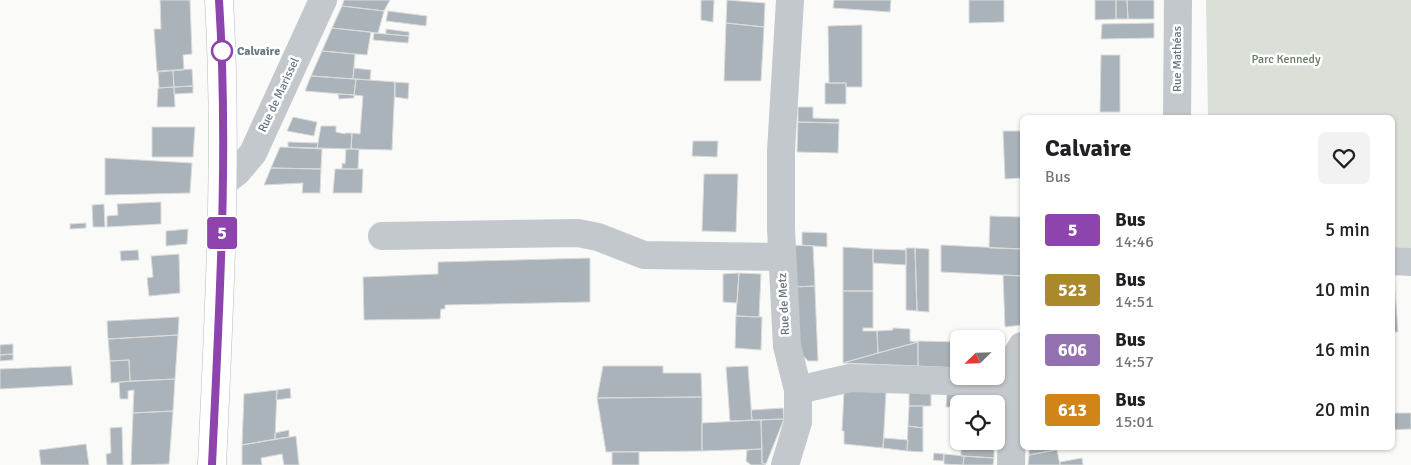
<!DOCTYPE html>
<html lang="fr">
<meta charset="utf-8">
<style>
:root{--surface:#fff;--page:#f2f2f2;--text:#202124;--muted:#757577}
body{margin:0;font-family:Signika,sans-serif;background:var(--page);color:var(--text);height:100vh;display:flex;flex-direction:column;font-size:19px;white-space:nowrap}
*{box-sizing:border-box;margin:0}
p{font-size:16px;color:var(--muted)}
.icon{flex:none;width:28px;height:28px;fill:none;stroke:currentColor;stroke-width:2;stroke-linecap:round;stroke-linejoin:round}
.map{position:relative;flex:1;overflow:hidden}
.side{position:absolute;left:1020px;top:115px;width:375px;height:335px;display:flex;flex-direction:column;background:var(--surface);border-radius:8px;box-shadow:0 1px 4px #0004}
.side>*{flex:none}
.badge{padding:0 10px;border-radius:4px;font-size:18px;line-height:32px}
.needle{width:32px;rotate:247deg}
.buttons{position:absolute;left:950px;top:330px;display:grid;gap:10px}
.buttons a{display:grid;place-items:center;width:55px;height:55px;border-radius:8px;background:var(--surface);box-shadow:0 1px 4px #0004;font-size:25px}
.map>.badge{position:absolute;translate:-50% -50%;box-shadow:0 0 0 2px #fff}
.round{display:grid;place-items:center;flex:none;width:52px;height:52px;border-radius:8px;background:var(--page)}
.overview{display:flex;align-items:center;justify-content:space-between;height:85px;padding:0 25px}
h1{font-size:24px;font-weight:700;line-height:38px}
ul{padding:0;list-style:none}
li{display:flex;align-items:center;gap:15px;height:60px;padding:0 25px}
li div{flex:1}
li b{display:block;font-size:19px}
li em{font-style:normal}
li .badge{min-width:55px;font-weight:700;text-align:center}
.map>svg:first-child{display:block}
.green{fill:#dadfd7}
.building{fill:#aab3b9;stroke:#dcdcda}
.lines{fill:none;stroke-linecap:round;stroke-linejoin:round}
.major-casing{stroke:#b5babe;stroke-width:29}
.minor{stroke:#c3c8cc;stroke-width:28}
.major{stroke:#fff;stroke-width:28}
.line-casing{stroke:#fff;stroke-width:11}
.line{stroke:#8e44ad;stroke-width:8}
.stop-dot{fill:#fff;stroke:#8e44ad;stroke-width:2.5}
.labels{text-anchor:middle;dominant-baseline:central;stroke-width:5;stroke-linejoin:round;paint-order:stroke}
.stop-label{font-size:12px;font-weight:bold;fill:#657683;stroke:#fff;text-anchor:start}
.street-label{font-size:12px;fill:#657683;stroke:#fff}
.park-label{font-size:12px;fill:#687a64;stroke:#fff}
</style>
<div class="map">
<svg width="1411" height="465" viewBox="0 0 1411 465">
<rect width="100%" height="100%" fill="#fafaf8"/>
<!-- green -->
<path class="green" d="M1206,0H1411V248L1393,247L1392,118L1208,117Z"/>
<!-- building -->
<path class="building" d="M160,0H190L192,54L183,55L184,70L157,72L154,29H161Z
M344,0H390L384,11L342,6Z
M701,0H714L713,22L701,20Z
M727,0L765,3L764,27L726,23Z
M834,0H891L890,12L833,8Z
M969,0H1004V22L969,23Z
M1095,0H1116V19L1095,20Z
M1116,0H1127L1128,19H1116Z
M1127,0H1154V19H1128Z
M342,6L384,11L378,33L332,28Z
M388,11L427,16L426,26L386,21Z
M726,23L764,27L761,81H724Z
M1154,23V38L1101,39L1102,24Z
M862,25V87H846V83H829L828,26Z
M332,28L371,32L367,55L322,51Z
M386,29L409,32V36L386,34Z
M374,33L409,36L408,43L373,40Z
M322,51L355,54L353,79L311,76Z
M1101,55H1120V112H1100Z
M354,68L371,70L370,80L353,79Z
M192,69L193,86L174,87L173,70Z
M173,70L174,87L159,88L158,71Z
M311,76L356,79L354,95L305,91Z
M356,79L395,82L392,150L351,149L352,133L360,134L363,96L354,95Z
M395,82L409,83L408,99L395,97Z
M825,83H846V104H825Z
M193,86V93L174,94V87Z
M174,87L175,107H157L158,88Z
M338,94L354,95V98L339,99Z
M798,107H813V118L839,119V123L798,122Z
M293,117L317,122L314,136L287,131Z
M798,122L839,123L838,153L797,152Z
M321,126H336V132L345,134V133H352L351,149L317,148Z
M152,127H195L193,157H152Z
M1003,131H1022V178L1005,179Z
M693,141H718L717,157L692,156Z
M288,142L318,143L317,148L288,147Z
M280,147L322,149L321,169L271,168Z
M346,149H359L358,169H342V163L345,164Z
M105,158L192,163L190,193L105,195Z
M271,168L321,169L320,193H302L303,183L264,185Z
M335,169H363L362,193H333Z
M704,174H738L736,232L702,231Z
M161,202V224L107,227V216L118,215L117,204Z
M104,204L105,227H93L92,205Z
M990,216L1022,217V249L989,248Z
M86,223V228L70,229V224Z
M188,229L187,244L166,246V231Z
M802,232L827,233V247L802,245Z
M792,245L813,246L815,286L794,287Z
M941,245L1022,249V276L941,272Z
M843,247L873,249V291H843Z
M906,248H915L917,311L906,310Z
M915,248L929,249V312L917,311Z
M873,249L906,250V265L873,263Z
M138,250L139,260L121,261L120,251Z
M179,254L180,293L149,296L147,278L153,277L151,256Z
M590,258V302L445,305V309H441L440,319L364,320L363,277L438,274V262Z
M1022,264V325L1005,327L1003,275L1022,276Z
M739,273L761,274L759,317L736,316Z
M739,273L737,303L723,302V274Z
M1392,277H1394L1398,332H1392Z
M815,286V291L818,361H808L797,349L794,287Z
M843,291H873V328H863V331H877L878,353L843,363Z
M736,316L762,317L761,350L735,348Z
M179,317L178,335L108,339L107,321Z
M893,328L910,329V341L918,342L878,353L877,331L893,330Z
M178,335L175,379L130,381L129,360L110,361L108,339Z
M918,341L959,342V368L918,366Z
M918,342V366L843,363L878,353Z
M13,344V354L0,355V345Z
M13,354V360L0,361V355Z
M129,360L130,381L111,383L110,361Z
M71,366L73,385L0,389V369Z
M603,366H663V373H701L702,397L597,398Z
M748,366L752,420L730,421L726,367Z
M175,379L173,411L133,413L134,390L128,391V399H120L119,382Z
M290,388L291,398L276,400L277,390Z
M277,390L275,439L242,445L244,394Z
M844,391L886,392L883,448L844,444V431H842Z
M909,392L931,393V406H909Z
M947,393L962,394V404H959V407H946Z
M962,394H990L995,399V404H962Z
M702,397V451L606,452L597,398Z
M909,406H923V428L908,426Z
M783,408L784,419L752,420L751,410Z
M173,411L169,464L131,465L133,413Z
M1392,413H1411V429L1392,430Z
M784,419L766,464L762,463L761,420Z
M761,420L762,449L702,451V423Z
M908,426L923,428V452L907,451Z
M122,427L123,465H107L106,454L111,453L110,428Z
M289,430V437L275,439V433Z
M296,436L299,465H284L282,454L261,458L262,465H242V445Z
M884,438L908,440L907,451L883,448Z
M961,441H994V458L961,456Z
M86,444L89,465H41L39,450Z
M1029,448H1055V450L1029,455Z
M762,449V463L766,465H751L746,461L747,450Z
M1057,450L1060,465H1028L1029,455Z
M612,452H639V465H612Z
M934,453L944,454L943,461L933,460Z
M944,454L964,456L963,465L944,464Z
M964,456L994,458L993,465H963Z
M1082,458L1083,465H1060V462Z"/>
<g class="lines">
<!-- major casing -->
<g class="major-casing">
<path id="major" d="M212,465C219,310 228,155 219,0"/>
</g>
<!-- minor -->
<path class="minor" d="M790,0L781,151V229L787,346L798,390L850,378L1013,383
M1177,118L1178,0
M224,182L237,172L253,153L323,0
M382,236L578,233L598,237L644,255L781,257
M1392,261L1411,262
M785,465L798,422V390
M1011,465L1014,359L1022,346"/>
<!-- major -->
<use href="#major" class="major"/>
</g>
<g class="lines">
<!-- line casing -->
<g class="line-casing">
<path id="line" d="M212,465C219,310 229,155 219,0"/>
</g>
<!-- line -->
<use href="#line" class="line"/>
</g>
<!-- markers -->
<circle class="stop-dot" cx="222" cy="51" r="10"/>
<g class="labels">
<!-- stop labels -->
<g class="stop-label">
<text x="237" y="51">Calvaire</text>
</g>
<!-- street labels -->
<g class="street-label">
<text transform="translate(1177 59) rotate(-90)">Rue Mathéas</text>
<text transform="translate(279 95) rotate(-65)">Rue de Marissel</text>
<text transform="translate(784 304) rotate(-93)">Rue de Metz</text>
</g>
<!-- park labels -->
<g class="park-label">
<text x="1286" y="59">Parc Kennedy</text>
</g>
</g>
</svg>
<div class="buttons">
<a><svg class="needle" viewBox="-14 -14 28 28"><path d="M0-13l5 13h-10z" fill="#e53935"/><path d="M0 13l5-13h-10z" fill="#757577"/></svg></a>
<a><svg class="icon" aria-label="locate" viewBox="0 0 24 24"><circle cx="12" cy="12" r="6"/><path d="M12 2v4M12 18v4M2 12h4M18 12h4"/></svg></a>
</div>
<b class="badge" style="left:222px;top:233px;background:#8e44ad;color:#fff">5</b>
<section class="side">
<div class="overview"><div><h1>Calvaire</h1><p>Bus</p></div><a class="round"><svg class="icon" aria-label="heart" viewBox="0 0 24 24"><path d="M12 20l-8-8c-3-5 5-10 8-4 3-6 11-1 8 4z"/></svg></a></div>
<ul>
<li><span class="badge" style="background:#8e44ad;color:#fff">5</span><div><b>Bus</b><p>14:46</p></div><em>5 min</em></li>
<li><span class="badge" style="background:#aa892c;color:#fff">523</span><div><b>Bus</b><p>14:51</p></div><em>10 min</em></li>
<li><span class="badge" style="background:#9370af;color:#fff">606</span><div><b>Bus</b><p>14:57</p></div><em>16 min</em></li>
<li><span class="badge" style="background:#d18417;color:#fff">613</span><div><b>Bus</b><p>15:01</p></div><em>20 min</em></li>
</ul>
</section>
</div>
